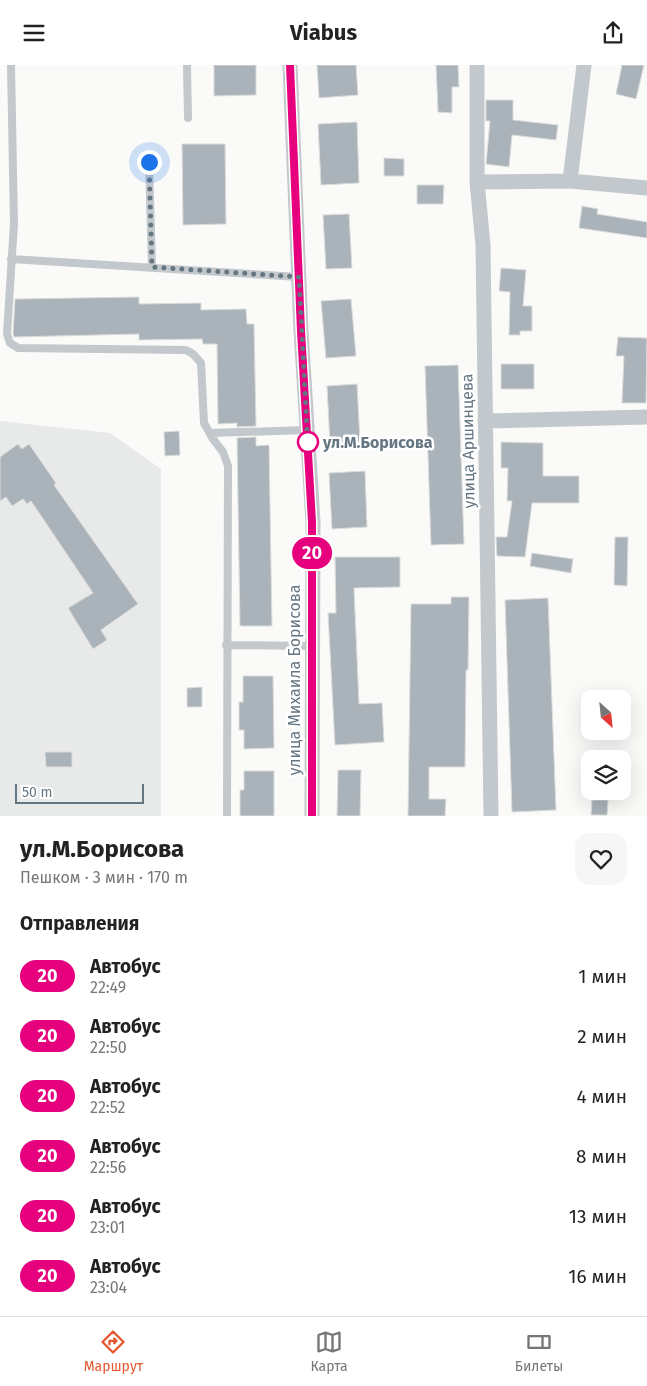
<!DOCTYPE html>
<html lang="ru">
<meta charset="utf-8">
<style>
:root{--surface:#fff;--page:#f6f6f6;--text:#222;--muted:#767676;--line:#e0e0e0;--accent:#e4572e}
body{margin:0;font-family:"Fira Sans",sans-serif;background:var(--page);color:var(--text);height:100vh;display:flex;flex-direction:column;font-size:19px;white-space:nowrap}
*{box-sizing:border-box;margin:0}
p{font-size:16px;color:var(--muted)}
.icon{flex:none;width:28px;height:28px;fill:none;stroke:currentColor;stroke-width:2;stroke-linecap:round;stroke-linejoin:round}
.map{position:relative;height:751px;overflow:hidden}
.sheet{display:flex;flex-direction:column;background:var(--surface);flex:1}
.sheet>*{flex:none}
.badge{padding:0 10px;border-radius:16px;font-size:18px;line-height:32px}
.needle{width:32px;rotate:153deg}
.controls{position:absolute;left:581px;top:625px;display:grid;gap:10px}
.controls a{display:grid;place-items:center;width:50px;height:50px;border-radius:10px;background:var(--surface);box-shadow:0 5px 20px #0002;font-size:25px}
.scale{position:absolute;left:15px;bottom:12px;width:129px;box-sizing:border-box;padding-left:5px;border:2px solid #657683;border-top:0;font-size:14px;line-height:18px;white-space:nowrap;color:#657683;-webkit-text-stroke:4px #fff;paint-order:stroke}
.you{position:absolute;width:25px;height:25px;margin:-12px;border:4px solid #fff;border-radius:50%;background:#1a73e8;box-shadow:0 0 0 8px #1a73e833}
.map>.badge{position:absolute;translate:-50% -50%;box-shadow:0 0 0 2px #fff}
h2{padding:0 20px;font-size:19px;line-height:45px}
.round{display:grid;place-items:center;flex:none;width:52px;height:52px;border-radius:15px;background:var(--page)}
.head{display:flex;align-items:center;justify-content:space-between;height:85px;padding:0 20px}
h1{font-size:24px;font-weight:700;line-height:38px}
ul{padding:0;list-style:none}
li{display:flex;align-items:center;gap:15px;height:60px;padding:0 20px}
li div{flex:1}
li b{display:block;font-size:19px}
li em{font-style:normal}
li .badge{min-width:55px;font-weight:700;text-align:center}
header{display:flex;justify-content:space-between;align-items:center;height:65px;padding:0 20px;background:var(--surface);font-size:22px;font-weight:700}
.dock{display:flex;justify-content:space-around;align-items:center;height:70px;border-top:1px solid var(--line);background:var(--surface);font-size:14px;color:var(--muted)}
.dock a{display:grid;justify-items:center;gap:2px}
.dock .on{color:var(--accent)}
.map>svg:first-child{display:block}
.built{fill:#e8e9e9}
.building{fill:#aab3b9;stroke:#dcdcda}
.lines{fill:none;stroke-linecap:round;stroke-linejoin:round}
.service{stroke:#c3c8cc;stroke-width:8}
.minor{stroke:#c3c8cc;stroke-width:15}
.line-casing{stroke:#fff;stroke-width:11}
.line{stroke:#e6007e;stroke-width:8}
.walk{stroke:#657683;stroke-width:5;stroke-dasharray:0 9}
.stop-dot{fill:#fff;stroke:#e6007e;stroke-width:2.5}
.labels{text-anchor:middle;dominant-baseline:central;stroke-width:5;stroke-linejoin:round;paint-order:stroke}
.street-label{font-size:16px;fill:#657683;stroke:#fff}
.stop-label{font-size:16px;font-weight:bold;fill:#657683;stroke:#fff;text-anchor:start}
</style>
<header><svg class="icon" aria-label="menu" viewBox="0 0 24 24"><path d="M4 6h16M4 12h16M4 18h16"/></svg>Viabus<svg class="icon" aria-label="share" viewBox="0 0 24 24"><path d="M12 15V3M7 8l5-5 5 5M5 13v7h14v-7"/></svg></header>
<div class="map">
<svg width="647" height="751" viewBox="0 0 647 751">
<rect width="100%" height="100%" fill="#fafaf8"/>
<!-- built -->
<path class="built" d="M0,356L110,368L161,404V751H0Z"/>
<!-- building -->
<path class="building" d="M214,0H256V30L214,31Z
M317,0H356L358,30L319,33Z
M436,0H458L459,22H452V48L438,47Z
M622,0H644L636,34L616,29Z
M486,35H513V55L558,60L556,75L512,70L509,102L486,99L490,56H486Z
M357,57L359,118L321,120L318,59Z
M182,79H225L226,159L183,160Z
M384,93L404,94V111H384Z
M417,120H444L443,139H417Z
M582,141L598,144L597,149L647,157V173L579,163Z
M349,149L352,203L326,204L323,150Z
M501,203L526,205L523,241H532V266H520V270H509L510,227L499,226Z
M139,232V239L201,238V245L246,244L247,259H254L256,361L237,362V358L218,359L217,279H203L202,274L139,275V269L14,272L13,269L15,234Z
M351,234L356,291L326,293L321,236Z
M618,272L647,273L646,338H622L624,291H616Z
M501,299H534V324H501Z
M458,300L464,479L431,480L425,301Z
M357,319L360,377L330,379L327,321Z
M179,366L180,390L165,391L164,367Z
M256,372V381L269,380L272,561H240L237,373Z
M501,377L543,378V411H579V438H532L525,492L497,491L496,472H507L512,436H507L508,403H501Z
M18,379L22,384L29,379L56,418L54,420L138,539L101,565L107,575L93,584L68,543L93,528L31,436L27,439L23,434L12,441L6,432L0,436V392Z
M365,406L367,462L332,464L329,408Z
M615,472H628L627,521L614,520Z
M532,488L573,494L571,508L530,501Z
M335,492H400V522L354,523L359,639L382,638L384,677L335,680L328,548H336Z
M451,532H469L468,605H466L465,702H429V734H446L445,751H408L411,539H451Z
M548,533L556,745L512,747L505,535Z
M243,611H273L274,683L244,684V665H239V637H243Z
M202,622V642H187V623Z
M45,687H72V702H46Z
M338,705H361L360,751H337Z
M244,706H274V751H240V725H244Z
M592,735H608L607,750H591Z"/>
<g class="lines">
<!-- service -->
<path class="service" d="M11,0L14,159L7,269L10,278L18,283L186,285L193,289L201,298L204,358L213,374L223,387L228,401L227,751
M187,0L188,53
M149,97L152,202
M11,194L299,212
M210,368L307,365
M226,580L312,581"/>
<!-- minor -->
<path class="minor" d="M290,0L301,266L313,457L312,751
M477,0V117L483,180L491,751
M570,116L584,0
M477,117L570,116L647,123
M485,356L647,352"/>
</g>
<g class="lines">
<!-- line casing -->
<g class="line-casing">
<path id="line" d="M290,0L301,266L312,457V751"/>
</g>
<!-- line -->
<use href="#line" class="line"/>
<!-- walk -->
<path class="walk" d="M149,97L152,202L299,212L308,383V377"/>
</g>
<!-- markers -->
<circle class="stop-dot" cx="308" cy="377" r="10"/>
<g class="labels">
<!-- street labels -->
<g class="street-label">
<text transform="translate(468 376) rotate(-91)">улица Аршинцева</text>
<text transform="translate(294 615) rotate(-90)">улица Михаила Борисова</text>
</g>
<!-- stop labels -->
<g class="stop-label">
<text x="323" y="377">ул.М.Борисова</text>
</g>
</g>
</svg>
<div class="controls">
<a><svg class="needle" viewBox="-14 -14 28 28"><path d="M0-13l5 13h-10z" fill="#e53935"/><path d="M0 13l5-13h-10z" fill="#767676"/></svg></a>
<a><svg class="icon" aria-label="layers" viewBox="0 0 24 24"><path d="M12 4l9 5-9 5-9-5zM3 14l9 5 9-5"/></svg></a>
</div>
<div class="scale">50 m</div>
<div class="you" style="left:149px;top:97px"></div>
<b class="badge" style="left:312px;top:488px;background:#e6007e;color:#fff">20</b>
</div>
<section class="sheet">
<div class="head"><div><h1>ул.М.Борисова</h1><p>Пешком · 3 мин · 170 m</p></div><a class="round"><svg class="icon" aria-label="heart" viewBox="0 0 24 24"><path d="M12 20l-8-8c-3-5 5-10 8-4 3-6 11-1 8 4z"/></svg></a></div>
<h2>Отправления</h2>
<ul>
<li><span class="badge" style="background:#e6007e;color:#fff">20</span><div><b>Автобус</b><p>22:49</p></div><em>1 мин</em></li>
<li><span class="badge" style="background:#e6007e;color:#fff">20</span><div><b>Автобус</b><p>22:50</p></div><em>2 мин</em></li>
<li><span class="badge" style="background:#e6007e;color:#fff">20</span><div><b>Автобус</b><p>22:52</p></div><em>4 мин</em></li>
<li><span class="badge" style="background:#e6007e;color:#fff">20</span><div><b>Автобус</b><p>22:56</p></div><em>8 мин</em></li>
<li><span class="badge" style="background:#e6007e;color:#fff">20</span><div><b>Автобус</b><p>23:01</p></div><em>13 мин</em></li>
<li><span class="badge" style="background:#e6007e;color:#fff">20</span><div><b>Автобус</b><p>23:04</p></div><em>16 мин</em></li>
</ul>
</section>
<nav class="dock">
<a class="on"><svg class="icon" aria-label="directions" viewBox="0 0 24 24"><path d="M12 3l9 9-9 9-9-9zM9 14v-3h6M13 9l2 2-2 2"/></svg>Маршрут</a>
<a><svg class="icon" aria-label="map" viewBox="0 0 24 24"><path d="M3 6l6-2 6 2 6-2v14l-6 2-6-2-6 2zM9 4v14M15 6v14"/></svg>Карта</a>
<a><svg class="icon" aria-label="tickets" viewBox="0 0 24 24"><path d="M3 7h18v10H3zM15 7v10"/></svg>Билеты</a>
</nav>
